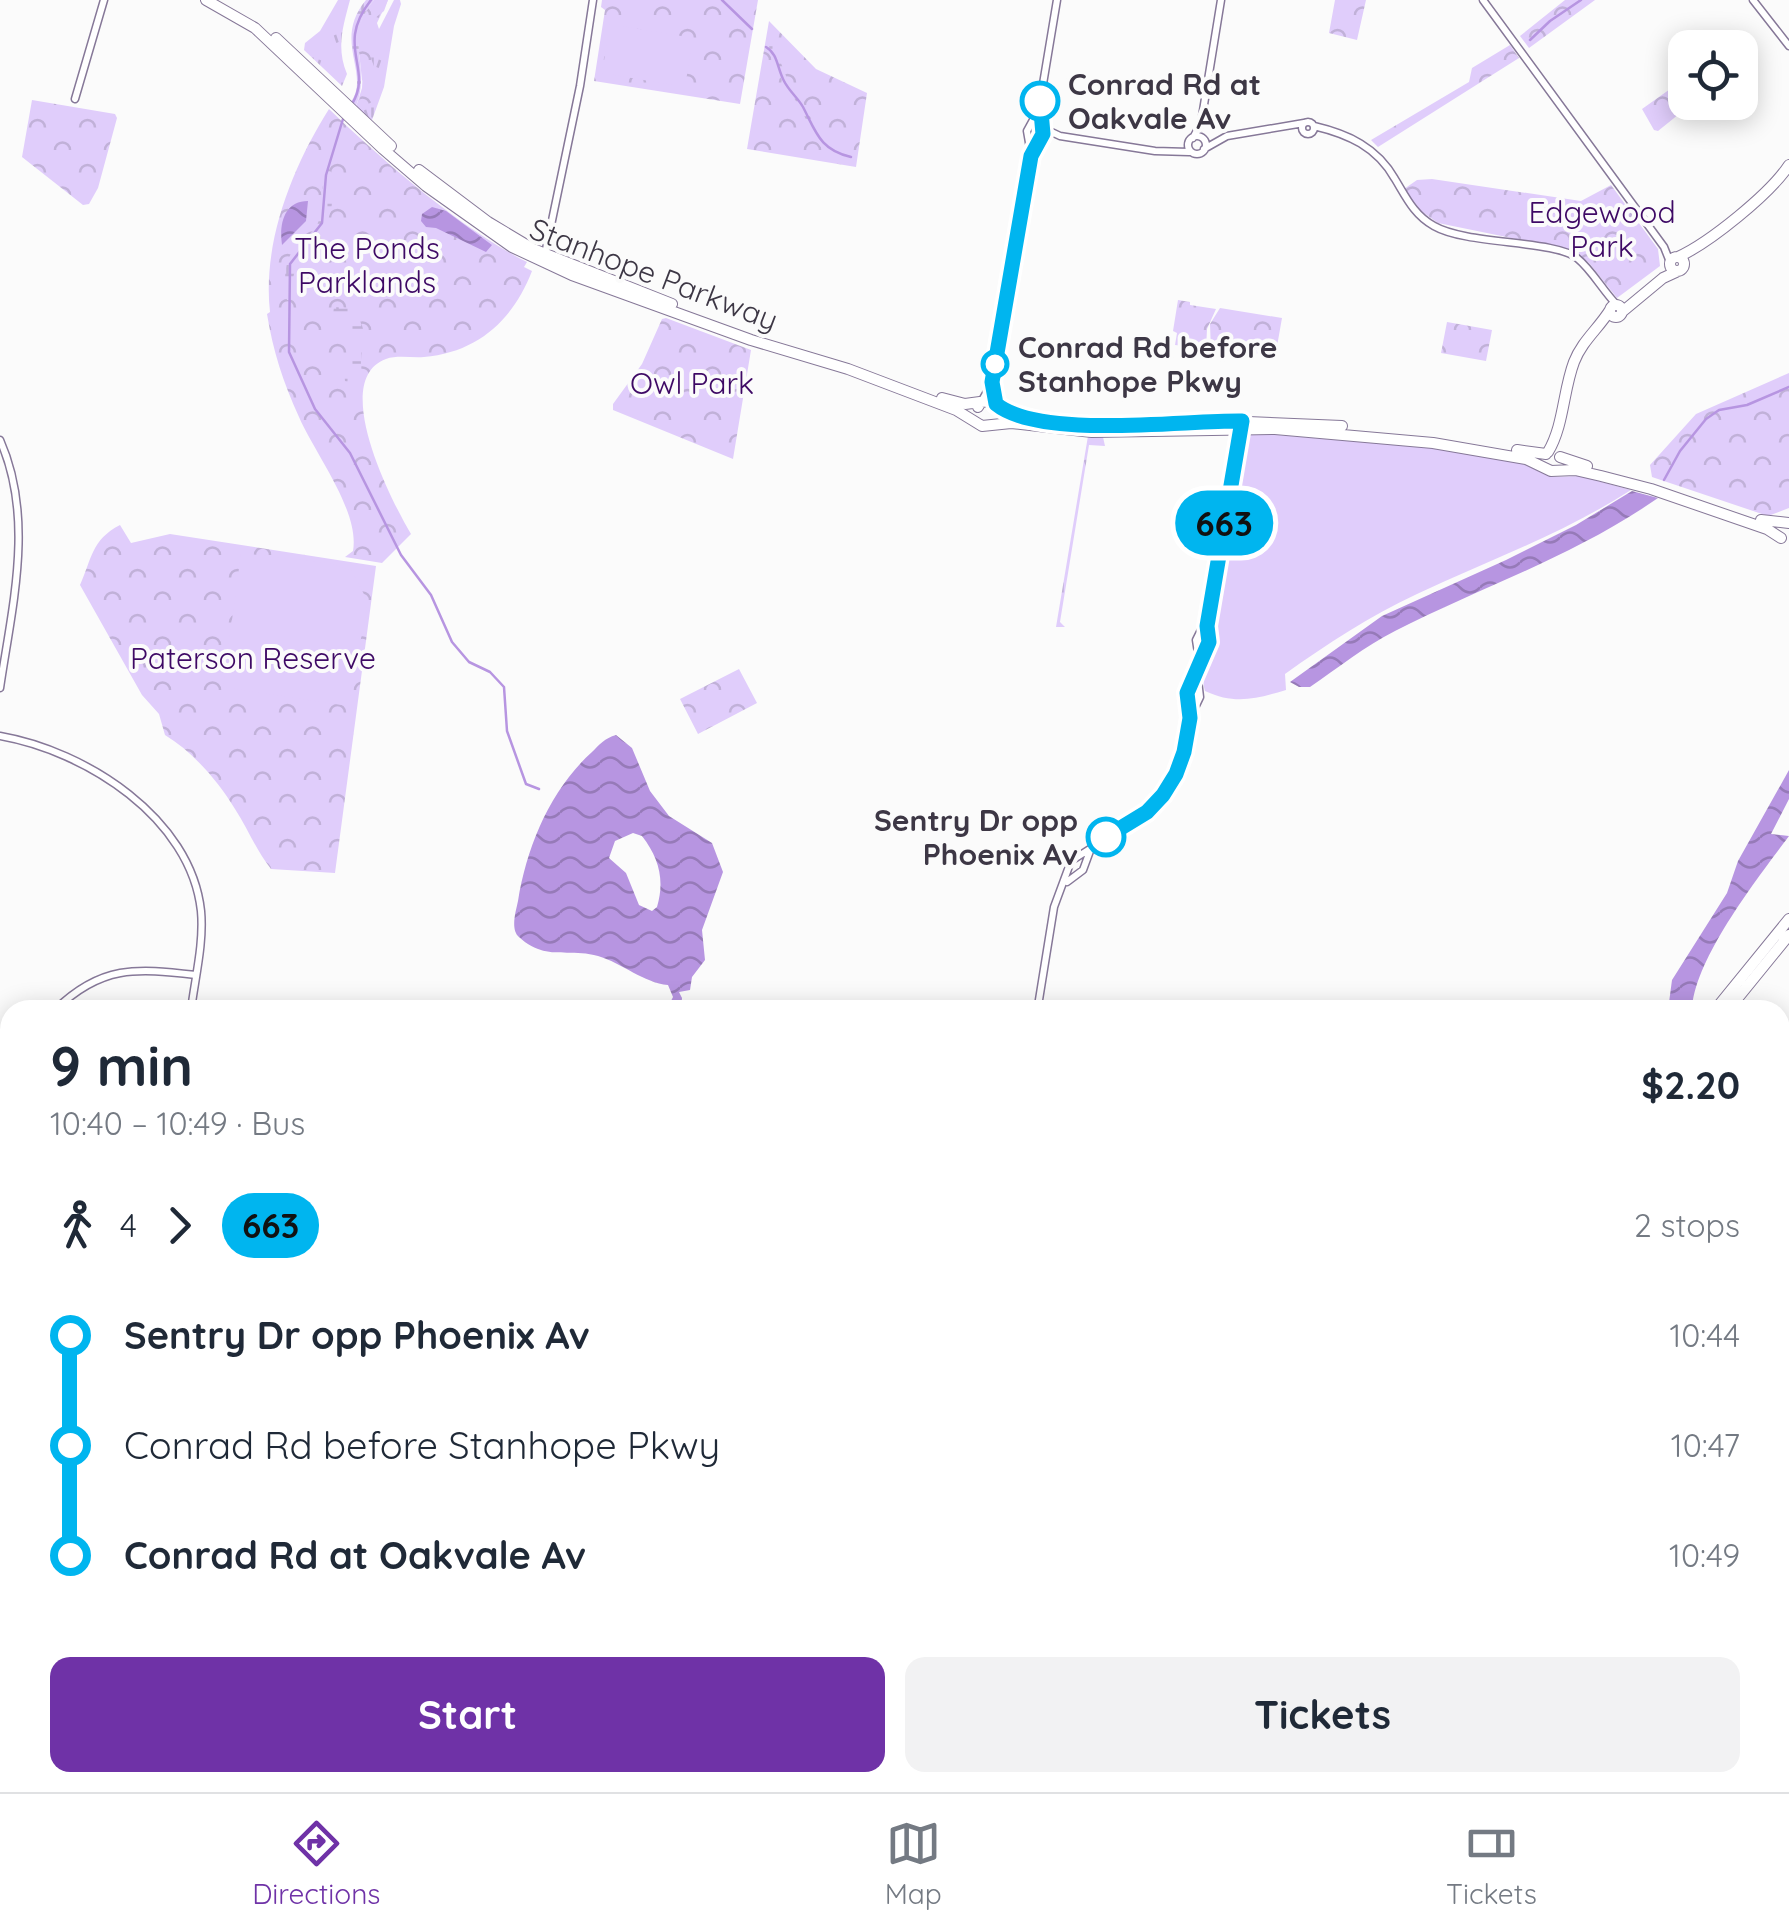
<!DOCTYPE html>
<meta charset="utf-8">
<style>
:root{--surface:#fff;--page:#f2f2f3;--text:#1f2937;--muted:#747a83;--line:#e0e1e3;--accent:#6f32a7}
body{margin:0;font-family:Quicksand,sans-serif;background:var(--page);color:var(--text);height:100vh;display:flex;flex-direction:column;font-size:38px;white-space:nowrap}
*{box-sizing:border-box;margin:0}
p{font-size:32px;color:var(--muted)}
.icon{flex:none;width:55px;height:55px;fill:none;stroke:currentColor;stroke-width:2;stroke-linecap:round;stroke-linejoin:round}
.map{position:relative;flex:1;overflow:hidden}
.panel{position:absolute;left:0px;top:1000px;width:1790px;height:792px;display:flex;flex-direction:column;background:var(--surface);border-radius:30px 30px 0 0;box-shadow:0 5px 25px #0003}
.panel>*{flex:none}
.badge{padding:0 20px;border-radius:32px;font-size:35px;line-height:65px}
.fabs{position:absolute;left:1668px;top:30px;display:grid;gap:20px}
.fabs a{display:grid;place-items:center;width:90px;height:90px;border-radius:20px;background:var(--surface);box-shadow:0 5px 25px #0003;font-size:50px}
.map>.badge{position:absolute;translate:-50% -50%;box-shadow:0 0 0 5px #fff}
.legs{display:flex;align-items:center;gap:15px;height:110px;padding:0 50px;font-size:32px}
.legs p{margin-inline-start:auto}
.summary{display:flex;align-items:center;justify-content:space-between;height:170px;padding:0 50px}
h1{font-size:55px;font-weight:700;line-height:75px}
.primary-button{display:flex;gap:20px;margin-top:auto;padding:20px 50px}
.primary-button a{flex:1;height:115px;border-radius:20px;background:var(--accent);color:#fff;font-size:40px;font-weight:700;line-height:115px;text-align:center}
.primary-button a+a{background:var(--page);color:var(--text)}
ul{padding:0 50px;list-style:none}
li{display:flex;align-items:center;gap:35px;height:110px;font-size:38px}
li i{display:grid;place-items:center;width:15px;height:100%;margin:0 12px;background:currentColor}
li i::after{content:'';width:25px;height:25px;margin:-12px;border:8px solid;border-radius:50%;background:var(--surface)}
li p{margin-inline-start:auto}
li:first-child i{background:linear-gradient(#0000 50%,currentColor 0)}
li:last-child i{background:linear-gradient(currentColor 50%,#0000 0)}
.menu{display:flex;justify-content:space-around;align-items:center;height:140px;border-top:2px solid var(--line);background:var(--surface);font-size:28px;color:var(--muted)}
.menu a{display:grid;justify-items:center;gap:5px}
.menu .selected{color:var(--accent)}
.map>svg:first-child{display:block}
.grass{fill:url(#grass-tufts)}
.forest{fill:url(#forest-crowns)}
.wetland{fill:url(#wetland-marsh)}
.pitch{fill:#e0cdfb}
.water{fill:url(#water-waves);fill-rule:evenodd}
.lines{fill:none;stroke-linecap:round;stroke-linejoin:round}
.stream{stroke:#b795e1;stroke-width:2.5}
.minor-casing{stroke:#867898;stroke-width:9}
.major-casing{stroke:#867898;stroke-width:12}
.minor{stroke:#fff;stroke-width:6}
.major{stroke:#fff;stroke-width:10}
.line-1-casing{stroke:#fff;stroke-width:22}
.line-1{stroke:#00b5ef;stroke-width:15}
.stop-1-dot{fill:#fff;stroke:#00b5ef;stroke-width:5}
.labels{text-anchor:middle;dominant-baseline:central;stroke-width:8;stroke-linejoin:round;paint-order:stroke}
.stop-label{font-size:30px;font-weight:bold;fill:#3d3745;stroke:#fbfbfb;text-anchor:start}
.park-label{font-size:30px;fill:#3e0965;stroke:#fbfbfb}
.street-label{font-size:30px;fill:#3d3745;stroke:#fbfbfb}
</style>
<div class="map">
<svg width="1789" height="1792" viewBox="0 0 1789 1792">
<defs>
<pattern id="grass-tufts" width="24" height="20" patternUnits="userSpaceOnUse" patternTransform="scale(2.5)"><rect width="24" height="20" fill="#e0cdfb"/><path d="M3 7l-1-3M5 7V3M7 7l1-3M15 17l-1-3M17 17v-4M19 17l1-3" fill="none" stroke="#c1b1d8"/></pattern>
<pattern id="forest-crowns" width="20" height="18" patternUnits="userSpaceOnUse" patternTransform="scale(2.5)"><rect width="20" height="18" fill="#e0cdfb"/><path d="M2 6a3 3 0 1 1 6 0M12 15a3 3 0 1 1 6 0" fill="none" stroke="#c1b1d8"/></pattern>
<pattern id="wetland-marsh" width="20" height="14" patternUnits="userSpaceOnUse" patternTransform="scale(2.5)"><rect width="20" height="14" fill="#e0cdfb"/><path d="M1 5h8M5 5V1M11 12h8M15 12V8" fill="none" stroke="#c1b1d8"/></pattern>
<pattern id="water-waves" width="16" height="10" patternUnits="userSpaceOnUse" patternTransform="scale(2.5)"><rect width="16" height="10" fill="#b795e1"/><path d="M0 5q4-4 8 0t8 0" fill="none" stroke="#967ab8"/></pattern>
</defs>
<rect width="100%" height="100%" fill="#fbfbfb"/>
<!-- grass -->
<path class="grass" d="M338,0H350C343,26 336,48 347,74L342,86L304,50L305,43L320,31Z
M374,0H388L377,23L379,29L394,0H400L401,4L394,26L384,87L372,120L356,107L362,88L366,10Z
M1088,436L1103,437L1105,446L1089,445L1060,622L1065,627H1056Z"/>
<!-- forest -->
<path class="forest" d="M388,0L384,11L370,22L367,47L376,72L368,89L376,91V100L358,109L356,107L366,84L362,80L357,33L363,16L373,2Z
M602,0H758L740,104L594,81L605,10L601,7Z
M1335,0H1366L1357,40L1329,33Z
M1565,0H1595L1529,48L1520,36Z
M769,21L816,69L867,93L856,167L747,149Z
M1510,45L1519,58L1378,147L1371,140L1469,82L1472,68Z
M1673,87L1678,89L1689,106L1658,131L1654,130L1642,109Z
M32,100L115,114L117,118L98,188L89,204L83,205L22,157Z
M329,109C381,159 462,230 527,262L524,267L532,271C513,320 478,352 424,357C412,358 397,355 386,359C329,380 392,502 411,534L382,563L345,557L353,551C360,511 315,454 299,417C283,382 273,351 267,314L270,312C262,242 293,166 329,109Z
M1432,179L1581,201L1611,185L1658,249L1660,266L1617,298L1589,263L1574,251L1438,223L1421,211L1404,189L1417,180Z
M1178,300L1190,302V305L1216,309L1207,329L1206,350L1193,351L1192,347L1175,345L1177,333L1173,331Z
M1220,308L1282,318L1276,352L1239,355L1211,352L1210,324Z
M666,318L751,350L733,459L613,410V404L642,364L662,319Z
M1447,322L1492,330L1486,361L1441,353Z
M1789,373V508L1768,516L1652,477L1650,465L1696,414Z
M120,525L131,543L170,534L376,566L335,873L271,869C256,850 248,829 235,809C218,781 193,752 165,735L159,714L142,695L80,585C92,559 91,540 120,525Z
M739,669L757,703L698,734L680,699Z
M10,1089V1236L0,1239V1093Z
M10,1451V1595L0,1594V1460Z
M750,1783V1782L850,1783L848,1792H738L740,1784Z"/>
<!-- wetland -->
<path class="wetland" d="M366,0H374C342,38 372,66 356,106L351,102C371,73 332,41 366,0Z
M769,42L773,43L788,81L803,102L819,135L840,149H849L852,154L849,160C817,161 812,127 799,106C787,85 769,68 769,42Z
M327,166L333,175L329,184C346,234 284,245 293,299L287,301C284,278 283,260 298,244C307,235 315,233 319,220C325,202 319,185 327,166Z
M334,307L348,308C380,333 351,353 365,378L362,384L350,385L345,381C342,355 371,329 333,315Z"/>
<!-- pitch -->
<path class="pitch" d="M610,24L693,38L685,87L602,73Z
M1267,434L1430,448L1521,463L1551,477L1580,476L1631,490C1563,534 1489,560 1417,594C1370,616 1327,644 1285,674L1286,690C1256,699 1235,705 1205,691C1197,664 1221,652 1212,624L1243,439L1248,435Z
M241,553L328,563L352,571L368,602L348,706L223,687Z"/>
<!-- water -->
<path class="water" d="M308,201L306,221L282,245C279,224 284,201 308,201Z
M432,207L446,211L492,245L486,252L436,228L426,227L421,221L422,214Z
M1632,491L1658,498C1573,557 1485,585 1395,631C1365,646 1338,668 1310,687H1299L1290,682L1382,616L1506,560L1576,525Z
M616,735L632,748L650,791L669,816L712,843L723,872L702,930L705,960L692,977L690,990L679,992L682,998L681,1010H671L669,1005L673,997L668,985C644,983 622,963 598,956C568,947 546,962 519,937C510,929 516,911 518,901C527,846 550,790 592,752C599,745 605,738 616,735ZM633,833L642,836C659,858 665,880 657,907L652,911L639,905L626,873L609,858L615,841Z
M1789,770V799L1771,834L1789,836C1758,878 1694,959 1692,1010H1668L1672,980L1727,893L1738,861Z"/>
<g class="lines">
<!-- stream -->
<path class="stream" d="M722,0L752,29
M1530,40L1550,21L1581,0
M766,47C778,54 777,68 784,81C789,91 798,98 803,107C816,132 820,150 851,157
M352,104C374,68 334,47 371,0
M343,119L326,175L322,223L290,264L289,352L315,409L350,453L401,555L431,595L452,642L469,662L490,672L504,687L507,731L526,784L539,789
M1664,480L1680,451L1706,419L1719,410L1747,405L1789,387
M0,1504L10,1490
M364,1792L366,1782
M1416,1792L1431,1782"/>
<!-- minor casing -->
<g class="minor-casing">
<path id="minor" d="M1483,0L1664,247L1670,262
M1753,0L1789,46
M75,99L104,0
M1302 128a6 6 0 1 1 12 0a6 6 0 1 1-12 0Z
M1314,126C1348,134 1377,147 1395,179C1406,197 1414,215 1434,226C1467,245 1555,240 1577,258C1592,270 1603,291 1617,305
M1043,128L1060,136L1155,151L1189,152
M1188 145a9 9 0 1 1 18 0a9 9 0 1 1-18 0Z
M1193,138L1201,123L1221,0
M1204,149L1227,136L1304,123
M1031,154L1027,131L1038,111
M545,254L580,86L593,0
M981,402L992,383L1031,156L1043,134L1039,108L1057,0
M0,440C35,519 12,606 0,688
M1199,659L1196,640L1204,624
M1190,712L1186,695L1209,642L1207,625L1241,429
M0,736C86,751 191,818 201,911C204,943 195,978 191,1010
M1067,882L1083,870L1090,851
M1038,1006L1054,907L1071,861L1140,817L1170,785L1182,759L1190,718L1200,697L1197,672
M55,1010C101,965 136,968 196,975
M0,1057L10,1051
M1780,1332L1789,1324
M1780,1551L1789,1552
M0,1687L10,1686
M554,1782L567,1792
M872,1782H879
M911,1782L981,1792
M1674,1782H1683
M623,1792L702,1782"/>
</g>
<!-- major casing -->
<g class="major-casing">
<path id="major" d="M206,0L255,28L383,149L426,186L512,247L572,275L751,340L848,369L956,410L982,426L1011,423L1092,432L1275,429L1433,443L1526,459L1551,471L1575,470L1601,476L1651,489L1767,529L1781,538
M276,38L391,146
M419,170L488,222L533,249L672,304
M1670 264a7 7 0 1 1 14 0a7 7 0 1 1-14 0Z
M1678,257C1709,243 1770,194 1789,165
M1610 311a6 6 0 1 1 12 0a6 6 0 1 1-12 0Z
M1622,312L1663,278L1676,272
M942,398L965,404L980,402
M978,407L981,402L991,401L1023,418L1068,424L1200,420L1342,426
M1517,450L1546,454
M1548,452C1564,425 1563,391 1574,362C1582,341 1599,328 1610,310
M1560,457L1587,466
M1761,520L1789,523
M1715,1010L1789,919
M1728,1010L1789,935
M0,1382L10,1383
M1142,1792L1145,1782
M1153,1792L1156,1782"/>
</g>
<!-- minor -->
<use href="#minor" class="minor"/>
<!-- major -->
<use href="#major" class="major"/>
</g>
<g class="lines">
<!-- line-1 casing -->
<g class="line-1-casing">
<path id="line-1" d="M1040,101L1043,134L1031,156L992,382L996,404C1040,440 1183,420 1242,421L1207,626L1209,642L1187,693L1190,718L1184,752L1176,774L1163,795L1147,812L1106,837"/>
</g>
<!-- line-1 -->
<use href="#line-1" class="line-1"/>
</g>
<!-- markers -->
<g class="stop-1-dot">
<circle cx="1040" cy="101" r="18"/>
<circle cx="995" cy="364" r="12"/>
<circle cx="1106" cy="837" r="18"/>
</g>
<g class="labels">
<!-- stop labels -->
<g class="stop-label">
<text x="1068" y="84">Conrad Rd at<tspan x="1068" dy="34">Oakvale Av</tspan></text>
<text x="1018" y="347">Conrad Rd before<tspan x="1018" dy="34">Stanhope Pkwy</tspan></text>
<text x="1078" y="820" text-anchor="end">Sentry Dr opp<tspan x="1078" dy="34">Phoenix Av</tspan></text>
</g>
<!-- park labels -->
<g class="park-label">
<text x="1602" y="212">Edgewood<tspan x="1602" dy="34">Park</tspan></text>
<text x="367" y="248">The Ponds<tspan x="367" dy="34">Parklands</tspan></text>
<text x="692" y="383">Owl Park</text>
<text x="253" y="658">Paterson Reserve</text>
</g>
<!-- street labels -->
<g class="street-label">
<text transform="translate(654 274) rotate(21)">Stanhope Parkway</text>
</g>
</g>
</svg>
<div class="fabs">
<a><svg class="icon" aria-label="locate" viewBox="0 0 24 24"><circle cx="12" cy="12" r="6"/><path d="M12 2v4M12 18v4M2 12h4M18 12h4"/></svg></a>
</div>
<b class="badge" style="left:1224px;top:523px;background:#00b5ef;color:#111">663</b>
<section class="panel">
<div class="summary"><div><h1>9 min</h1><p>10:40 – 10:49 · Bus</p></div><b>$2.20</b></div>
<div class="legs"><svg class="icon" aria-label="walk" viewBox="0 0 24 24"><circle cx="13" cy="4" r="2"/><path d="M13 8l-2 6 4 7M11 14l-3 7M7 12l3-4h3l4 4"/></svg>4<svg class="icon" aria-label="forward" viewBox="0 0 24 24"><path d="M9 5l7 7-7 7"/></svg><b class="badge" style="background:#00b5ef;color:#111">663</b><p>2 stops</p></div>
<ul>
<li><i style="color:#00b5ef"></i><b>Sentry Dr opp Phoenix Av</b><p>10:44</p></li>
<li><i style="color:#00b5ef"></i><span>Conrad Rd before Stanhope Pkwy</span><p>10:47</p></li>
<li><i style="color:#00b5ef"></i><b>Conrad Rd at Oakvale Av</b><p>10:49</p></li>
</ul>
<div class="primary-button"><a>Start</a><a>Tickets</a></div>
</section>
</div>
<nav class="menu">
<a class="selected"><svg class="icon" aria-label="directions" viewBox="0 0 24 24"><path d="M12 3l9 9-9 9-9-9zM9 14v-3h6M13 9l2 2-2 2"/></svg>Directions</a>
<a><svg class="icon" aria-label="map" viewBox="0 0 24 24"><path d="M3 6l6-2 6 2 6-2v14l-6 2-6-2-6 2zM9 4v14M15 6v14"/></svg>Map</a>
<a><svg class="icon" aria-label="tickets" viewBox="0 0 24 24"><path d="M3 7h18v10H3zM15 7v10"/></svg>Tickets</a>
</nav>
